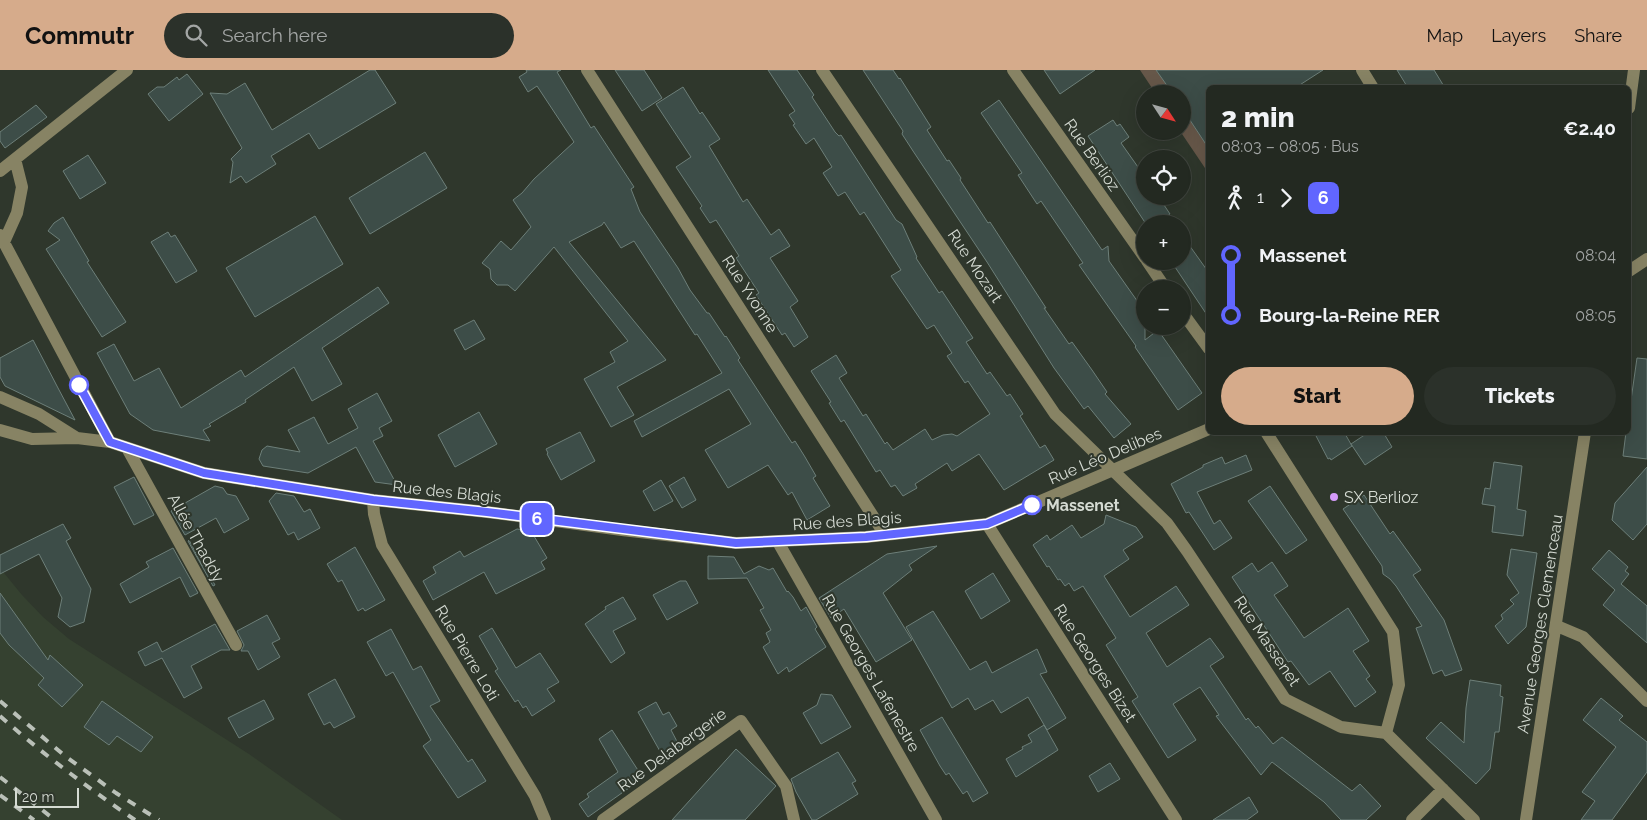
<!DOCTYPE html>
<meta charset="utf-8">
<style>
:root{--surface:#232921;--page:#2b312a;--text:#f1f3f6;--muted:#a3a6a5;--line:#40453f;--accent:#d6ab8b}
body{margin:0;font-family:Raleway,sans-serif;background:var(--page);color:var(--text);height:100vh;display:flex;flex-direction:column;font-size:19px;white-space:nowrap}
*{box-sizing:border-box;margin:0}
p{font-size:16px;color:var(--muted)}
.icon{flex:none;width:28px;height:28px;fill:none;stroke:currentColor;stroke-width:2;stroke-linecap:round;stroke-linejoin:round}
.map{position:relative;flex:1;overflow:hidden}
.panel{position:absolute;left:1206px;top:15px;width:425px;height:350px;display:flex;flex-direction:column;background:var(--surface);border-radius:8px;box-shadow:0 5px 20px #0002,0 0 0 1px var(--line)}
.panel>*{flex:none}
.badge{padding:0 10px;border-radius:8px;font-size:18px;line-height:32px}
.needle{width:32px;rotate:126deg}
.tools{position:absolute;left:1136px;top:15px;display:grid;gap:10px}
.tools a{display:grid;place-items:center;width:55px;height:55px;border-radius:50%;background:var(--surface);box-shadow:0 5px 20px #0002,0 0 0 1px var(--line);font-size:25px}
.scale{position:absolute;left:15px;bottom:12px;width:64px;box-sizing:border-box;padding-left:5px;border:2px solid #d5dbd3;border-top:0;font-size:14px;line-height:18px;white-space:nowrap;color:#d5dbd3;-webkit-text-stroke:4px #2f372c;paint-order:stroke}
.map>.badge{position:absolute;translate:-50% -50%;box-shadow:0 0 0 2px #fff}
.legs{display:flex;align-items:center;gap:8px;height:55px;padding:0 15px;font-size:16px}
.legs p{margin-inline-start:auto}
.headline{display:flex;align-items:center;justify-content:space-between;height:85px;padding:0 15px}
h1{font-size:28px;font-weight:800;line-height:38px}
.primary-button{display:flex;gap:10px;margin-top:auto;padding:10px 15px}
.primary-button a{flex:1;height:58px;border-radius:30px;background:var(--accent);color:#111;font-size:20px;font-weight:800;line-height:58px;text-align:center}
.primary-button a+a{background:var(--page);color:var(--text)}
ul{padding:0 15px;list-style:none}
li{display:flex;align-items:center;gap:18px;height:60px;font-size:19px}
li i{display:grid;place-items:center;width:8px;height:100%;margin:0 6px;background:currentColor}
li i::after{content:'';width:12px;height:12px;margin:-6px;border:4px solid;border-radius:50%;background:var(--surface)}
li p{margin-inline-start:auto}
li:first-child i{background:linear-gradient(#0000 50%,currentColor 0)}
li:last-child i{background:linear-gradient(currentColor 50%,#0000 0)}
header{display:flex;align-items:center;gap:30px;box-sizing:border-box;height:70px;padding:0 25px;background:var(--accent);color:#111}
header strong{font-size:24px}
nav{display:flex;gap:28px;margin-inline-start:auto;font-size:18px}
.search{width:350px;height:45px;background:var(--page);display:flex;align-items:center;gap:12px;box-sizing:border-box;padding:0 18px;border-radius:28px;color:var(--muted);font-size:19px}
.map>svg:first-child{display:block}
.built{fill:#354130}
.green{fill:#665749}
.building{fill:#3d4d48;stroke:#6d7f79}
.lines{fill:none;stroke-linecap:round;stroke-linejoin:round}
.minor{stroke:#878364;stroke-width:12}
.rail{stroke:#bac0b8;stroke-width:4;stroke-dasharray:9 9;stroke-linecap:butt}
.line-1-casing{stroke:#fff;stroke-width:11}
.line-1{stroke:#6166ff;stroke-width:8}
.stop-1-dot{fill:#fff;stroke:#6166ff;stroke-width:2.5}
.poi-dot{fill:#d59bfa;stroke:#2f372c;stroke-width:2}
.labels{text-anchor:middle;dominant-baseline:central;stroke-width:4;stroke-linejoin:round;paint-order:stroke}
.street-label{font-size:16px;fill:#d5dbd3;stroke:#2f372c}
.poi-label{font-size:16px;fill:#d5dbd3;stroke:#2f372c;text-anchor:start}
.stop-label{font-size:16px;font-weight:bold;fill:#d5dbd3;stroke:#2f372c;text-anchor:start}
</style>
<header>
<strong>Commutr</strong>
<div class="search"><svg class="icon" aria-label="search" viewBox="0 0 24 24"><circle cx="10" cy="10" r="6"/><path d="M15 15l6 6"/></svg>Search here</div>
<nav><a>Map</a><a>Layers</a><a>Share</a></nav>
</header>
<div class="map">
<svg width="1647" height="750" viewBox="0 0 1647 750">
<rect width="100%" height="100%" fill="#2f372c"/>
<!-- built -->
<path class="built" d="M0,498L22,525L43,547L69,569L249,684L342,750H0Z"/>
<!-- green -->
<path class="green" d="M1140,0H1275L1209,18V104L1180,61H1182V24H1156Z"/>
<!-- building -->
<path class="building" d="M370,0H375L396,33L319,79L309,63L271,86L276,94L246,113L241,106L230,113L233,92L231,89L242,78L210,23L227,24L245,13L272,60Z
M526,0H561L557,2L591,58L594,56L634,117L631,119L640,142L678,198L690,220L707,243H709L725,267L726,266L740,288L738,290L792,373L795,371L805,387L816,406L813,408L830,436L807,450L792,422L788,425L768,395L728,418L705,380L751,354L729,319L642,367L634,351L722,303L697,264L695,265L634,171L621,178L604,152L602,155L569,172L666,290L617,317L634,345L611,357L584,309L615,292L610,282L628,271L554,177L515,221L508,215H497L491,209L490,199L482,193L501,171L511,180L531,157L513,130L522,123L534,109L574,72L537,16L528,22L519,7L527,2Z
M615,0H644L662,28L642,41Z
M768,0H797L814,25L812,27L835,62L839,66L841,65L896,150L902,154L917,187L916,188L939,223L942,221L973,268L966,272L987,304L990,302L1007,326L1010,324L1023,344L1020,346L1040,378L1045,375L1054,390L1004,420L979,384L952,401L947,393L915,414L917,418L903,426L895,415L891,417L880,400L876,402L844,350L841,352L829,333L831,332L811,301L836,285L847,303L839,308L863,346L866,344L885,374L887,372L893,380L925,359L932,370L943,365L952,364L957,366L990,344L968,311L965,313L947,286L952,283L934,255L927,259L891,206L901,200L864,142L860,145L845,122L838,126L823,103L832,97L814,68L806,74L793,55L795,54L789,45L795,41Z
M863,0H893L899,9L900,8L931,57L927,60L947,91L949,90L961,108L960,110L988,153L990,152L1001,169L1046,238H1044L1069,274L1072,272L1092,300L1107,322L1105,324L1131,354L1114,368L1088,336L1084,339L1054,298L987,192L913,81L902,64L903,61Z
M1044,0H1095L1060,24Z
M1156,0H1323L1295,18H1209V79L1182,38V24H1173Z
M1397,0H1434L1445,18H1408Z
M187,4L203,24L169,51L148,24L157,17H164L177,7L179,10Z
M683,17L700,44L702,42L720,69L709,76L743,132L747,129L771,165L779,159L790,176L770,188L798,231L790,237L808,267L794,277L785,263L782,265L756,225L759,223L736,188L739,186L716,150L710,153L700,138L702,136L676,97L691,87L656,34Z
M999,30L1102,180L1108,176L1109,191L1145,242V270L1158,260L1202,323L1178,340L1135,277L1136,276L1079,195L1083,193L1060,159L1041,131L1037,134L1018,105L1022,103L981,43Z
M36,35L47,47L5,78L0,71V62Z
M1113,50L1117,56L1120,54L1129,67L1121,73L1145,107V126H1158L1170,144L1156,154H1146L1088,66Z
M425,82L447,118L370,164L349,128Z
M88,85L106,113L80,129L63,101Z
M315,146L343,194L255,247L226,198Z
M63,147L89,191L87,192L126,252L102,267L46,179L60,170L48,161L54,153Z
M168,162L171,167L175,165L197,201L176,213L151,172Z
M1182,165L1209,203V248L1171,191H1182Z
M378,217L389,233L322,278L342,314L312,331L294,297L245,330L246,332L209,354L211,356L203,360L210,371L153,360L130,344L97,283L114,274L134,311L159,298L181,338L241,300L245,307Z
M474,250L485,269L465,280L454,260Z
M33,270L58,318L75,350L5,316L0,307V288Z
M1637,288L1647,289V389L1623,386L1626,362H1629V344Z
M377,323L392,351L379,358L383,366L373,371L397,415L375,412L356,377L308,403L263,396L259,389L262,380L267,376L300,382L288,360L314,347L328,374L358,358L348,339Z
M479,342L497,374L455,397L438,365Z
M580,362L595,391L561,410L547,384L548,383L546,379Z
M1314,362H1344L1352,376L1331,390L1330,388L1328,389Z
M1369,362H1383L1392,377L1365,395L1351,374Z
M1246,385L1252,400L1197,422L1214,454L1220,450L1232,468L1214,480L1189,442L1186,443L1171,414L1203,397V395L1222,387L1225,394Z
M1494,392L1522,396L1517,439L1526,441L1523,466L1492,462L1495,436L1482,434L1485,418L1490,419Z
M1647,397V454L1633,470L1612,450L1615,433Z
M134,407L154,445L134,455L114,417Z
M684,407L696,430L682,438L669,416Z
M661,410L673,431L654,441L643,421Z
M215,416L223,418L227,424L236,426L249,449L224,463L216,448L185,465L171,441Z
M1270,416L1307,470L1286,484L1248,431Z
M276,423L294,426L304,442L310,439L320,458L298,470L294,462L288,465L269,431Z
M1364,425L1390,464L1393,461L1421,500L1413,505L1444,550L1462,600L1445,606L1442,600L1433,604L1416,558L1422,556L1396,516L1390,509L1383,504L1382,496L1343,439Z
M1106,445L1136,457L1143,467L1123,480L1129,489L1104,506L1130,547L1176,516L1189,535L1146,563L1167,597L1210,568L1224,587L1210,596L1246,650L1248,648L1256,658L1258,656L1273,674L1282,667L1352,721L1360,714L1381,736L1366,750H1341L1324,732L1272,692L1261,705L1216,646L1219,645L1200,617L1173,634L1196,670L1168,688L1132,631L1138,627L1106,575L1116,568L1083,516L1074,521L1069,513L1065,516L1060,509L1058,510L1049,496L1047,497L1033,475L1047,465L1050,470L1072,455L1081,468L1104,454Z
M63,454L71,468L66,471L91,519L84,552L70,557L58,547L62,528L39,484L0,504V485Z
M517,459L531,461L547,488L541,492L545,499L496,524L484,502L433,530L423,511L436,503L433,497L460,481L464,487Z
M189,470L202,495H204L215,515L213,516L188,471Z
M937,476L909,495L912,500L883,523L912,570L876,592L844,539L831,548L819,528L887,484Z
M355,477L385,530L365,541L363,538L358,541L342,510L338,512L327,494Z
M173,478L198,523L190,527L180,507L130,533L120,514L149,497L146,492Z
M1511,479L1537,483L1526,557L1508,574L1495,556L1503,549L1501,545L1514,534L1510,530L1519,523L1507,505Z
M1609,480L1628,497L1625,501L1629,504L1621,514L1647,536V573L1603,535L1615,520L1592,499Z
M708,486L734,487L744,504L759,496L769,500L773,498L787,522L788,521L793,527L801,541L806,537L817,557L815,559L826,577L789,602L787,597L778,604L763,577L770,572L766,563L771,560L760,540L764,538L747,508L708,509Z
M1272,492L1288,516L1274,525L1304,568L1348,538L1369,571L1353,581L1370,606L1366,609L1376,622L1355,637L1330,601L1309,615L1291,591L1288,592L1232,507L1252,493L1258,502Z
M993,503L1010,531L981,549L965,521Z
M680,511H686L698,533L667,550L653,525Z
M0,523L48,590L50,585L83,615L62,637L38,615L44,608L9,575L0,563Z
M623,527L636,549L613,561L625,583L611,593L585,554L606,539L605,537Z
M933,541L970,600L986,591L992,603L1037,579L1047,602L1040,604L1066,648L1047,660L1028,627L1001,643L993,630L975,640L968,628L952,638L906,557Z
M267,545L280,569L272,573L280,587L258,600L248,581H241L244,575L237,561Z
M215,554L230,580H221L191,596L202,618L184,628L162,588L145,596L138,582L157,572L162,582Z
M492,558L516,598L540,583L559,612L547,619L555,631L532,646L526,636L523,638L518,630L515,632L495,601L498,599L479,566Z
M391,559L413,600L421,596L440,631L430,636L468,692L472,689L486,711L458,728L423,676L431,670L393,602L386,606L367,572Z
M335,609L355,647L334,658L330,652L324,655L308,624Z
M1470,610L1501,615L1500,626L1503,627L1499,662H1495L1490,699L1476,714L1426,668L1441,652L1464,673L1466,638Z
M821,624L832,625L851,657L821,674L803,643L817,635Z
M1601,628L1623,646L1619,650L1647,672V702L1612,750H1581L1595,731L1582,722L1616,677L1583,650Z
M264,630L274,649L239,668L228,648Z
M102,631L153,667L141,682L117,666L109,675L84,657Z
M656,632L663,645L669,642L677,656L671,660L682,681L666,692L638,642Z
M942,647L988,723L973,732L967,721L963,724L949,703L946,705L940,696L920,660Z
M1044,655L1058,680L1016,707L1006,689L1023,679L1022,677L1032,672L1028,665Z
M612,660L643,708L588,747L579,734L589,727L587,724L618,702L599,669Z
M736,679L776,716L745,750H672Z
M838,682L856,711L852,713L858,724L816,750H812L796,722L791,709Z
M1110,693L1120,709L1098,722L1089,706Z
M1249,727L1258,742L1247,750H1213Z"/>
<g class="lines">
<!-- minor -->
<path class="minor" d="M587,0L885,465
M822,0L1055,344L1167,453L1187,481L1285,629L1341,657L1386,663L1474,750
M1013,0L1145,188
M1362,0L1373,18
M1629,38L1634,0
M0,101L127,0
M0,165L110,372
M4,172L17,143L22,117L15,89
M1147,191L1166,219
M1629,201L1647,189
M1182,242L1209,279
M0,327L39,344L77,368
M0,360L32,369L77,368L110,372L204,403L373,430L487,442L622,460L736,473L866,467L987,454L1209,359
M1266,362L1393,562L1399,615L1386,663
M127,378L236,575
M373,430L374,444L382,475L535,726L545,750
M987,454L1176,750
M778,472L936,750
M1557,556L1583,567L1647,631
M603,750L741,651L786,716L794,750
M1412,750L1443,719
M1526,750L1585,362"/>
<!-- rail -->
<path class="rail" d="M0,631L65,686L116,723L159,750
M0,646C43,684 88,718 135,750
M0,707L55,750
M0,725L34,750"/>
</g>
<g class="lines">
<!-- line-1 casing -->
<g class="line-1-casing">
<path id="line-1" d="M79,315L110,372L204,403L373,430L487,442L736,473L866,467L987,454L1032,435"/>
</g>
<!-- line-1 -->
<use href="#line-1" class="line-1"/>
</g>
<!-- markers -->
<g class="stop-1-dot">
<circle cx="79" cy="315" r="9"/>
<circle cx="1032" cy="435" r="9"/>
</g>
<circle class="poi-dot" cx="1334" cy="427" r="5"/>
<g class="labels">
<!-- street labels -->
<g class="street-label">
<text transform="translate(1092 85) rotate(55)">Rue Berlioz</text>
<text transform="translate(975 196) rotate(56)">Rue Mozart</text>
<text transform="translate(750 224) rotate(57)">Rue Yvonne</text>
<text transform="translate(1105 386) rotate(-23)">Rue Léo Delibes</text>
<text transform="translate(447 422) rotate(6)">Rue des Blagis</text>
<text transform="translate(847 451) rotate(-4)">Rue des Blagis</text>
<text transform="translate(196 468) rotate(61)">Allée Thaddy</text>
<text transform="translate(1540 554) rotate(-81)">Avenue Georges Clemenceau</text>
<text transform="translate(1267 571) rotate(56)">Rue Massenet</text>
<text transform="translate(467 583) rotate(59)">Rue Pierre Loti</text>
<text transform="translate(1095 593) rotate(57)">Rue Georges Bizet</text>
<text transform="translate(871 603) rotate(60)">Rue Georges Lafenestre</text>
<text transform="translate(672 680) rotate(-36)">Rue Delabergerie</text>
</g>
<!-- poi labels -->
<g class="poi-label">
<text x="1344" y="427">SX Berlioz</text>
</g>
<!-- stop labels -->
<g class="stop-label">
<text x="1046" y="435">Massenet</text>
</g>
</g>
</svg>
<div class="tools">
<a><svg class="needle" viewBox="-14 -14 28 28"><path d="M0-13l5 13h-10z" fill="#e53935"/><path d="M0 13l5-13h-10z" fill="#a3a6a5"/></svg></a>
<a><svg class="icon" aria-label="locate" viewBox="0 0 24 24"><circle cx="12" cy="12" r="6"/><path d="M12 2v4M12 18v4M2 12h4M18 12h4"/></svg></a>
<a>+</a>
<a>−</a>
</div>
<div class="scale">20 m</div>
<b class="badge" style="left:537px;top:449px;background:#6166ff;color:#fff">6</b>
<section class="panel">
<div class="headline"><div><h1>2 min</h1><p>08:03 – 08:05 · Bus</p></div><b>€2.40</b></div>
<div class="legs"><svg class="icon" aria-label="walk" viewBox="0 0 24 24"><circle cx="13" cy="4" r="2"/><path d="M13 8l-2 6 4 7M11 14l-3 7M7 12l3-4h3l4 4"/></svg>1<svg class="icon" aria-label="forward" viewBox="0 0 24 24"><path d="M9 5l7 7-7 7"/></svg><b class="badge" style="background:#6166ff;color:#fff">6</b></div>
<ul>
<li><i style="color:#6166ff"></i><b>Massenet</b><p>08:04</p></li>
<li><i style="color:#6166ff"></i><b>Bourg-la-Reine RER</b><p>08:05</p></li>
</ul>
<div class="primary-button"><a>Start</a><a>Tickets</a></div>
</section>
</div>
